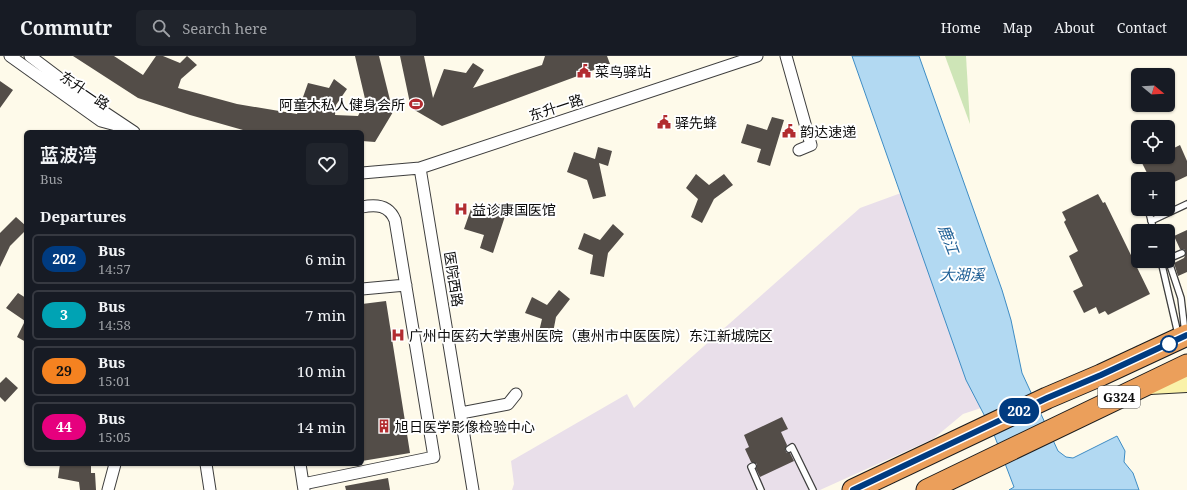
<!DOCTYPE html>
<meta charset="utf-8">
<style>
:root{--surface:#171b24;--page:#20242c;--text:#f1f3f6;--muted:#9ea1a6;--line:#363941}
body{margin:0;font-family:"Noto Serif","Noto Sans SC",serif;background:var(--page);color:var(--text);height:100vh;display:flex;flex-direction:column;font-size:15px;white-space:nowrap}
*{box-sizing:border-box;margin:0}
p{font-size:13px;color:var(--muted)}
.icon{flex:none;width:22px;height:22px;fill:none;stroke:currentColor;stroke-width:2;stroke-linecap:round;stroke-linejoin:round}
.map{position:relative;flex:1;overflow:hidden}
.panel{position:absolute;left:24px;top:74px;width:340px;height:336px;display:flex;flex-direction:column;background:var(--surface);border-radius:6px;box-shadow:0 1px 3px #0004}
.panel>*{flex:none}
.badge{padding:0 8px;border-radius:13px;font-size:14px;line-height:26px}
.needle{width:26px;rotate:108deg}
.buttons{position:absolute;left:1131px;top:12px;display:grid;gap:8px}
.buttons a{display:grid;place-items:center;width:44px;height:44px;border-radius:6px;background:var(--surface);box-shadow:0 1px 3px #0004;font-size:20px}
.map>.badge{position:absolute;translate:-50% -50%;box-shadow:0 0 0 2px #fff}
h2{padding:0 16px;font-size:15px;line-height:36px}
.round{display:grid;place-items:center;flex:none;width:42px;height:42px;border-radius:6px;background:var(--page)}
.headline{display:flex;align-items:center;justify-content:space-between;height:68px;padding:0 16px}
h1{font-size:19px;font-weight:600;line-height:30px}
ul{padding:0;list-style:none}
li{display:flex;align-items:center;gap:12px;height:50px;margin:0 8px 6px;padding:0 8px;border:2px solid var(--line);border-radius:6px}
li div{flex:1}
li b{display:block;font-size:15px}
li em{font-style:normal}
li .badge{min-width:44px;font-weight:700;text-align:center}
header{display:flex;align-items:center;gap:24px;box-sizing:border-box;height:56px;padding:0 20px;background:var(--surface);border-bottom:1px solid var(--line)}
header strong{font-size:19px}
nav{display:flex;gap:22px;margin-inline-start:auto;font-size:14px}
.search{width:280px;height:36px;background:var(--page);display:flex;align-items:center;gap:10px;box-sizing:border-box;padding:0 14px;border-radius:6px;color:var(--muted);font-size:15px}
.map>svg:first-child{display:block}
.industrial{fill:#e9dfea}
.green{fill:#cee5b7}
.water{fill:#b2d9f2;stroke:#3e8cc4}
.building{fill:#534d48}
.lines{fill:none;stroke-linecap:round;stroke-linejoin:round}
.lane-casing{stroke:#3e3e3e;stroke-width:8}
.street-casing{stroke:#3e3e3e;stroke-width:13}
.secondary-casing{stroke:#2d2d2d;stroke-width:18}
.highway-casing{stroke:#1c1c1c;stroke-width:23}
.lane{stroke:#fff;stroke-width:5.5}
.street{stroke:#fff;stroke-width:11}
.secondary{stroke:#faf2a9;stroke-width:16}
.highway{stroke:#eb9f5b;stroke-width:21}
.line-casing{stroke:#fff;stroke-width:9}
.line{stroke:#003b80;stroke-width:6}
.stop-dot{fill:#fff;stroke:#003b80;stroke-width:2}
.labels{text-anchor:middle;dominant-baseline:central;stroke-width:4;stroke-linejoin:round;paint-order:stroke}
.shield{fill:#fff;stroke:#545454;stroke-width:1}
.shield-label{font-size:13px;font-weight:bold;fill:#0b0b0b}
.poi-label{font-size:14px;fill:#0b0b0b;stroke:#fff;text-anchor:start}
.street-label{font-size:14px;fill:#0b0b0b;stroke:#fff}
.water-label{font-size:15px;font-style:italic;fill:#1d5e94;stroke:#fff}
</style>
<header>
<strong>Commutr</strong>
<div class="search"><svg class="icon" aria-label="search" viewBox="0 0 24 24"><circle cx="10" cy="10" r="6"/><path d="M15 15l6 6"/></svg>Search here</div>
<nav><a>Home</a><a>Map</a><a>About</a><a>Contact</a></nav>
</header>
<div class="map">
<svg width="1187" height="434" viewBox="0 0 1187 434">
<rect width="100%" height="100%" fill="#fefaea"/>
<!-- industrial -->
<path class="industrial" d="M901,137L966,324L981,352L963,358L933,383L820,434H512L514,428L511,405L627,338L634,352L860,152Z"/>
<!-- green -->
<path class="green" d="M945,0H966L970,68Z"/>
<!-- water -->
<path class="water" d="M852,0H919L1002,234L1011,264L1022,317L1058,395L1066,401L1073,402L1117,380L1125,395L1124,406L1133,417L1139,434H1009L1014,431L993,376L966,324Z"/>
<!-- building -->
<path class="building" d="M73,0H114L143,19L156,0H163L180,7L187,0L197,9L181,23L178,32L237,48L297,58L308,27L329,32L334,23L347,33L336,49L335,59L358,60L365,46L366,47L355,0H379L393,56L375,86L362,85V76H250L190,59L138,42Z
M400,0H424L433,42L444,13L466,17L473,7L484,14L473,32L542,9L545,0H607L610,8L442,70L411,52Z
M0,25L13,34L0,52Z
M772,61L784,64L770,110L757,106L761,93L741,87L747,68L767,74Z
M1180,89L1187,105V120L1168,129V123H1150L1142,107L1155,101H1168V95Z
M598,91L612,95L608,110L599,107L606,140L593,143L587,124L567,116L574,96L595,103Z
M696,118L709,129L724,118L733,129L714,143L702,167L691,161L698,143L686,132Z
M1098,138L1103,147L1105,146L1150,238L1108,259L1105,255L1099,258L1096,251L1084,257L1073,235L1083,230L1069,200L1078,195L1064,166L1066,164L1062,156Z
M495,147L508,151L493,197L480,192L484,179L464,173L471,153L491,160Z
M16,161L26,170V174L10,190L0,211V177Z
M613,168L624,178L608,197L604,221L590,218L593,199L578,193L584,177L600,184Z
M1187,174V216L1178,220L1174,207L1184,202L1186,197L1184,193H1180L1174,180Z
M559,234L570,243L556,261L551,287L537,284L542,263L525,257L532,241L547,249Z
M18,237L26,242V286L17,281L25,265L6,252Z
M386,245L410,397L362,405V248Z
M6,321L18,332L5,346L0,341V327Z
M782,361L788,373L781,376L787,389L785,394L787,397H790L794,405L760,421L756,413L757,408L751,406L745,393L749,391L744,379Z
M60,408H91V417H95L96,434H80L79,426L58,422Z
M388,422L390,434H346L345,430Z"/>
<g class="lines">
<!-- lane casing -->
<g class="lane-casing">
<path id="lane" d="M1148,153L1154,175
M1151,165L1187,148
M1168,203L1181,242L1185,277
M1168,203L1182,197
M1161,205L1178,278
M789,393L792,391L813,434
M753,410L751,411L761,434"/>
</g>
<!-- street casing -->
<g class="street-casing">
<path id="street" d="M10,0L101,65L127,72
M30,0L104,56L134,76
M786,0L811,89L799,94
M420,112L473,434
M362,117L420,112L757,0
M362,233L406,229
M461,357L508,348L516,338
M206,408L210,434
M300,408L304,434
M303,428L434,401L395,164C389,149 376,148 362,151
M108,434L115,408"/>
</g>
<!-- secondary casing -->
<g class="secondary-casing">
<path id="secondary" d="M1150,330L1187,328"/>
</g>
<!-- highway casing -->
<g class="highway-casing">
<path id="highway" d="M853,434L1047,342L1101,319L1187,279
M927,434L1187,309"/>
</g>
<!-- lane -->
<use href="#lane" class="lane"/>
<!-- street -->
<use href="#street" class="street"/>
<!-- secondary -->
<use href="#secondary" class="secondary"/>
<!-- highway -->
<use href="#highway" class="highway"/>
</g>
<g class="lines">
<!-- line casing -->
<g class="line-casing">
<path id="line" d="M853,434L1047,342L1101,319L1187,279"/>
</g>
<!-- line -->
<use href="#line" class="line"/>
</g>
<!-- icons -->
<defs>
<g id="civic-bare" transform="scale(1.08)"><path d="M-.6-6.5H3V-4.5H.6V-3L4-1V1h2V6H-6V1h2V-1L-.6-3ZM-1.2 2.5V6h2.4V2.5Z" fill="#b22c30" stroke="#fff" stroke-width="2.5" paint-order="stroke"/></g>
<g id="stadium-bare" transform="scale(1.08)"><path d="M0-5a6.5 5 0 1 0 0 10a6.5 5 0 1 0 0-10ZM-3.5-1.8h7v3.6h-7Z" fill="#b22c30" stroke="#fff" stroke-width="2.5" paint-order="stroke"/></g>
<g id="hospital-bare" transform="scale(1.08)"><path d="M-5-5h3v3.5h4V-5h3V5h-3V1.5h-4V5h-3Z" fill="#b22c30" stroke="#fff" stroke-width="2.5" paint-order="stroke"/></g>
<g id="building-bare" transform="scale(1.08)"><path d="M-4-6H4V6H1V3H-1V6H-4ZM-2.5-4.3h1.7v1.8h-1.7ZM.8-4.3h1.7v1.8H.8ZM-2.5-1h1.7V.8h-1.7ZM.8-1h1.7V.8H.8Z" fill="#b22c30" stroke="#fff" stroke-width="2.5" paint-order="stroke"/></g>
</defs>
<g fill-rule="evenodd">
<use href="#civic-bare" x="584" y="15"/>
<use href="#stadium-bare" x="416" y="48"/>
<use href="#civic-bare" x="664" y="66"/>
<use href="#civic-bare" x="789" y="75"/>
<use href="#hospital-bare" x="461" y="153"/>
<use href="#hospital-bare" x="398" y="279"/>
<use href="#building-bare" x="384" y="370"/>
</g>
<!-- markers -->
<circle class="stop-dot" cx="1169" cy="288" r="8"/>
<g class="labels">
<!-- shield labels -->
<rect class="shield" x="1098" y="330" width="42" height="22" rx="3"/>
<g class="shield-label">
<text x="1119" y="341">G324</text>
</g>
<!-- poi labels -->
<g class="poi-label">
<text x="595" y="15">菜鸟驿站</text>
<text x="405" y="48" text-anchor="end">阿童木私人健身会所</text>
<text x="675" y="66">驿先蜂</text>
<text x="800" y="75">韵达速递</text>
<text x="472" y="153">益诊康国医馆</text>
<text x="409" y="279">广州中医药大学惠州医院（惠州市中医医院）东江新城院区</text>
<text x="395" y="370">旭日医学影像检验中心</text>
</g>
<!-- street labels -->
<g class="street-label">
<text transform="translate(85 34) rotate(34)">东升一路</text>
<text transform="translate(556 51) rotate(-18)">东升一路</text>
<text transform="translate(454 223) rotate(81)">医院西路</text>
</g>
<!-- water labels -->
<g class="water-label">
<text transform="translate(949 183) rotate(69)">鹿江</text>
<text x="962" y="218">大湖溪</text>
</g>
</g>
</svg>
<div class="buttons">
<a><svg class="needle" viewBox="-14 -14 28 28"><path d="M0-13l5 13h-10z" fill="#e53935"/><path d="M0 13l5-13h-10z" fill="#9ea1a6"/></svg></a>
<a><svg class="icon" aria-label="locate" viewBox="0 0 24 24"><circle cx="12" cy="12" r="6"/><path d="M12 2v4M12 18v4M2 12h4M18 12h4"/></svg></a>
<a>+</a>
<a>−</a>
</div>
<b class="badge" style="left:1019px;top:355px;background:#003b80;color:#fff">202</b>
<section class="panel">
<div class="headline"><div><h1>蓝波湾</h1><p>Bus</p></div><a class="round"><svg class="icon" aria-label="heart" viewBox="0 0 24 24"><path d="M12 20l-8-8c-3-5 5-10 8-4 3-6 11-1 8 4z"/></svg></a></div>
<h2>Departures</h2>
<ul>
<li><span class="badge" style="background:#003b80;color:#fff">202</span><div><b>Bus</b><p>14:57</p></div><em>6 min</em></li>
<li><span class="badge" style="background:#00a3b4;color:#fff">3</span><div><b>Bus</b><p>14:58</p></div><em>7 min</em></li>
<li><span class="badge" style="background:#f58220;color:#111">29</span><div><b>Bus</b><p>15:01</p></div><em>10 min</em></li>
<li><span class="badge" style="background:#e6007e;color:#fff">44</span><div><b>Bus</b><p>15:05</p></div><em>14 min</em></li>
</ul>
</section>
</div>
